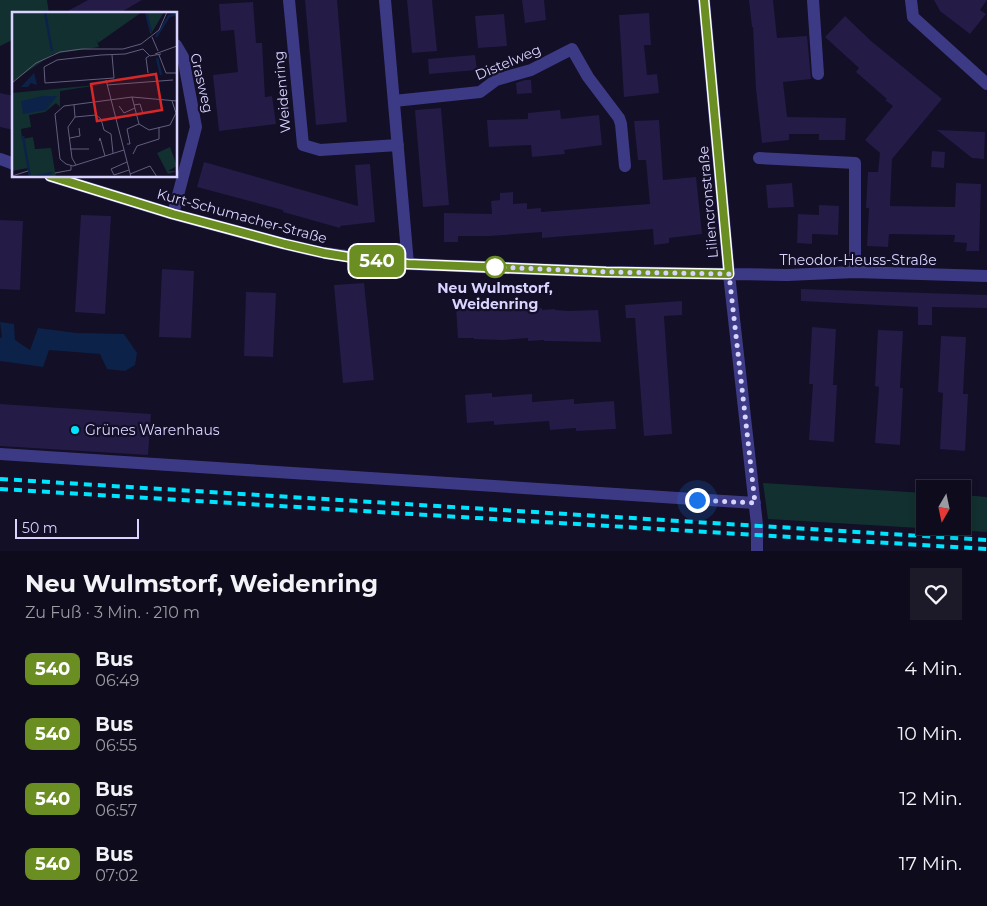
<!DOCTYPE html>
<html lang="de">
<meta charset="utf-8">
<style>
:root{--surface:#0e0b1c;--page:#1c1929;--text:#f1f3f6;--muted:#9b9ba3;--line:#2e2b3b}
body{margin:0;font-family:Montserrat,sans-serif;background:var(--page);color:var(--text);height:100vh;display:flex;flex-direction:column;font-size:19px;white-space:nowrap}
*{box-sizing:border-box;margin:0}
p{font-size:16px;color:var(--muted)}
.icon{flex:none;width:28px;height:28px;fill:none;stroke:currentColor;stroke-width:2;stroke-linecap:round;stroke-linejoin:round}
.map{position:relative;height:551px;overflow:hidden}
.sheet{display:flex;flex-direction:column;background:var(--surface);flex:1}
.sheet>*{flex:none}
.badge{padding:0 10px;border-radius:8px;font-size:18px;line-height:32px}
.needle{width:32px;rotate:189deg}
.fabs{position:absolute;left:916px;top:480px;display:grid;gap:10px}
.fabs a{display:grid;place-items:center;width:55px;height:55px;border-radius:0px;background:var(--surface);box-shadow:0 2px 8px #0003,0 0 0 1px var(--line);font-size:25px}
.scale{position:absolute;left:15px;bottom:12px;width:124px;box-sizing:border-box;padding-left:5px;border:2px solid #d9d4ff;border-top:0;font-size:14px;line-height:18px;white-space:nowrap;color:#d9d4ff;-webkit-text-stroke:4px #130f26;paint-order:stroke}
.you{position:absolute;width:25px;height:25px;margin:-12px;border:4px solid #fff;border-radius:50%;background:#1a73e8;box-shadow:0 0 0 8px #1a73e833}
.map>.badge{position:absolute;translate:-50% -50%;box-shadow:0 0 0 2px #fff}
.round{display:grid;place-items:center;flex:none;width:52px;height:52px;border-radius:0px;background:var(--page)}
.headline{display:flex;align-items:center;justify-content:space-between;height:85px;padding:0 25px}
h1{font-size:24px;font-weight:700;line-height:38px}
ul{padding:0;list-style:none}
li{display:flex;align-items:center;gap:15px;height:65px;padding:0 25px}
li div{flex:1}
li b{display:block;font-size:19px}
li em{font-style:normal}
li .badge{min-width:55px;font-weight:700;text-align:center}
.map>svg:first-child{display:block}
.green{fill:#12302f}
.water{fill:#0c2248}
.building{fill:#241b47}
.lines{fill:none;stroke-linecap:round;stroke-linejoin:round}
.minor{stroke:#3d3a85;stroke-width:12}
.rail{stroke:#00e5ff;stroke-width:4;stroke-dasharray:8 6;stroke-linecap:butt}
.line-casing{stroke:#fff;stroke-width:11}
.line{stroke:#6b8e23;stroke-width:8}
.walk{stroke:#d9d4ff;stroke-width:5;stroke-dasharray:0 9}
.stop-dot{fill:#fff;stroke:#6b8e23;stroke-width:2.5}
.poi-dot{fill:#00e5ff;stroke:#130f26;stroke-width:2}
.labels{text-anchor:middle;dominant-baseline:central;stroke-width:4.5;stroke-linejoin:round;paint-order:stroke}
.street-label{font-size:14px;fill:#d9d4ff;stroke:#130f26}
.stop-label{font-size:14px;font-weight:bold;fill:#d9d4ff;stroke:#130f26}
.poi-label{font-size:14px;fill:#d9d4ff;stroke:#130f26;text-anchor:start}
.inset-river{fill:none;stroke:#0c2248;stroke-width:2.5}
.inset-road{fill:none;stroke:#625e7d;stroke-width:1}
.view{fill:#d62828;fill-opacity:0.15;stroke:#d62828;stroke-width:2.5}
.inset-edge{fill:none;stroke:#d9d4ff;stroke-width:2.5}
</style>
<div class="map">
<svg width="987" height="551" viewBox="0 0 987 551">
<rect width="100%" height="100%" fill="#130f26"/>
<!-- green -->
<path class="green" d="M0,0H47L49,14H14V39L0,46Z
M763,483L925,493V526H962L963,495L987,497V532L768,519Z"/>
<!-- water -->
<path class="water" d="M0,322L14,324L15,340L30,350L38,328L77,333L124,334L137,353L135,365L125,371L107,369L100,354L49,350L43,367L0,361V338L2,337Z"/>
<!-- building -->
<path class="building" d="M88,0H142L118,14H62Z
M305,0H337L347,122L316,125Z
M407,0H432L437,51L412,53Z
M522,0H544L546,20L525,23Z
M749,0H773L777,38L807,36L811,79L783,82L787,117L846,118L845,140H819V134H789V140L762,143L756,89L753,27H752Z
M934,0H987L980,10L986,14L970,34L940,11Z
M253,2L256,43H262L265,97L272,96L276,124L219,131L213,75L238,72L234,30L221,31L219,4Z
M649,13L651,45H644L647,75L657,74L659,93L624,97L619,15Z
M504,14L507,46L478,48L475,16Z
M845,16L871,41L942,99L892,159L890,206L955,207L956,183L981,184L979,251H966L967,243L954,242L955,235L889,234L888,247L867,246L869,208H866L868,172H878L880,153L865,140L893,106L885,100L887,99L856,72L859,68L825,37Z
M475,55L477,70L429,74L428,59Z
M525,80H531L532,93L517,94L516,83Z
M0,93L14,96V130L0,127Z
M441,108L449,205L423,207L415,110Z
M560,110L561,119L599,115L602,145L564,150L565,154L532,157L531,145L489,147L487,120L528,119V113Z
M659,120L663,180L696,177L702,234L669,238V243L654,245L653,229L542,238V232L490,236H458V242H444V213L492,214L491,201L500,200V193L513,192V204L527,203V209L541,208V212L650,204L646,160H638L634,121Z
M937,130L985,132L984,159L972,158Z
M932,151L945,152L944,168L931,167Z
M204,162L358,206L355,165L370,164L375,222L340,226V228L283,212V210L197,187Z
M792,183L794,207L768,208L766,185Z
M819,205L839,206L838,235L812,234V244L797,243L798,214L819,215Z
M81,215L111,216L105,314L75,312Z
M0,220L23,221L20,290L0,289Z
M162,269L194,271L191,338L159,337Z
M364,283L374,380L343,383L334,285Z
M801,289L987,295V308L932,307V325H918V307L801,301Z
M246,292L276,293L273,357L244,356Z
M682,301V315L664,316L672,434L644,436L635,318H626L625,305Z
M472,306V308H513L514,310L542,308V310L555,309V310L569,311L598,310L601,342L544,341V340L528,341V338L502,340L474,339V338H458L456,307Z
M812,327L836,329L833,385H837L834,442L809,440L813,384H809Z
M878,330L903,331L900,388H903L900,445L875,443L879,387L875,386Z
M941,336L966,337L963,394H968L965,451L940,449L943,393L938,392Z
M492,393V397L532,394V402L574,399V404L614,401L616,429L576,431V428L550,430L549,421L494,425V421L467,423L465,395Z
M0,404L151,414L148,455L0,446Z"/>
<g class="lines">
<!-- minor -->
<path class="minor" d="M289,0L303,145L320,150L398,145
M385,0L408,264
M704,0L729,274L757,525V551
M813,0L818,74
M911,0L913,17L987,84
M394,101L480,92L496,80L531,70L572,49L588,77L619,118L621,124L625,166
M759,158L855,163V272
M0,159L14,164
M50,176L173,214L285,244L324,253L408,264L606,272L787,275L855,272L987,276
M173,214L196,127L183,57L176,45
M0,454L755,503"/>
<!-- rail -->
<path class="rail" d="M0,479L987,540
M0,489L987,549"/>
</g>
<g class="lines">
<!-- line casing -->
<g class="line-casing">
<path id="line" d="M50,176L173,214L285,244L324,253L367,260L408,264L606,272L729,274L704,0"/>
</g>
<!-- line -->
<use href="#line" class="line"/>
<!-- walk -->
<path class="walk" d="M495,267L606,272L729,274L755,503L697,500"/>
</g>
<!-- markers -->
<circle class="stop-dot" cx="495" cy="267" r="10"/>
<circle class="poi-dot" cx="75" cy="430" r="5"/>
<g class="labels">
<!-- street labels -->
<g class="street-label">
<text transform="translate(508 62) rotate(-23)">Distelweg</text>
<text transform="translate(202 83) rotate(77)">Grasweg</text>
<text transform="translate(282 92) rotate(-95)">Weidenring</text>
<text transform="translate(708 202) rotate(-95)">Liliencronstraße</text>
<text transform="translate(242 216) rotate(15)">Kurt-Schumacher-Straße</text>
<text x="858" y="260">Theodor-Heuss-Straße</text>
</g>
<!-- stop labels -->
<g class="stop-label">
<text x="495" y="288">Neu Wulmstorf,<tspan x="495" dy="16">Weidenring</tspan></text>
</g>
<!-- poi labels -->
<g class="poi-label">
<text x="85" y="430">Grünes Warenhaus</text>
</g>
</g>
<!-- overview -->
<g transform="translate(12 12)">
<rect width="165" height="165" fill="#130f26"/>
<path d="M0,0H130L86,31L84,27L87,35L41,42L0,70ZM134,0H152L139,22L138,21ZM94,72L48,79V95L44,91L33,100L17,103L19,115L9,117L10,127L21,125L23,137L39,136L44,165H17L16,156L0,159V81ZM158,135L165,154L156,159H165L156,162L145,141Z" fill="#12302f"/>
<path d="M22,61L25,73L19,71L16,75H9ZM31,84H45L34,98L11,102L9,89Z" fill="#0c2248"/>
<path class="inset-river" d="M33,0L40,39M134,0L139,20M144,25L157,4L165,2M145,46L149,63M11,124L18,165M20,165L40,161"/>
<path class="inset-road" d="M140,25L146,39M143,42L165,34M100,43L102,66L33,71L32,55L45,48L89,43L113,42L131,37L138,44L149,42M147,43L154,61H165M136,61L134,46L137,44M94,68L119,165M0,71L24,51L48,40L70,37H111L129,32L147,18L155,0M95,73L161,68M120,85L127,112L137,118L158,113L164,101L160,89M62,93L63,105L56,115L60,146L64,153M122,93L128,92L131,102M107,94L112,101L123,96M63,105L84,103L89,107L92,118L99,122L101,141M58,126L68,124L67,116M87,129L88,126L93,144M115,132H118L115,117L127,112M58,137H77M112,138L61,154L54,152L48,147L43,102L52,94L120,85L165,89M121,142L125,134L147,127V115M115,150L99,157L102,163L117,158M43,161L59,158V154M118,162L138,154L145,165M0,164L16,159"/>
<path class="view" d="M144,62L150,98L85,109L79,72Z"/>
<rect width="165" height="165" class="inset-edge"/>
</g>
</svg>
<div class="fabs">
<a><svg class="needle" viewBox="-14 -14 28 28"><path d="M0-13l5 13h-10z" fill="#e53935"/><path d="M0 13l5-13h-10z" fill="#9b9ba3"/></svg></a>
</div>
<div class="scale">50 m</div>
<div class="you" style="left:697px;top:500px"></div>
<b class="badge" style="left:377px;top:261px;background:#6b8e23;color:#fff">540</b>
</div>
<section class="sheet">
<div class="headline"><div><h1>Neu Wulmstorf, Weidenring</h1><p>Zu Fuß · 3 Min. · 210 m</p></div><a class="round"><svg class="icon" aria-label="heart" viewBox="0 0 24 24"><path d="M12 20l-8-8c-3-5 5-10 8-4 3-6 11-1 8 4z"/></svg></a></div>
<ul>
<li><span class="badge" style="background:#6b8e23;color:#fff">540</span><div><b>Bus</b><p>06:49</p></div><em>4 Min.</em></li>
<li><span class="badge" style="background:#6b8e23;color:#fff">540</span><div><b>Bus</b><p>06:55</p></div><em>10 Min.</em></li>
<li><span class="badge" style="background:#6b8e23;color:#fff">540</span><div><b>Bus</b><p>06:57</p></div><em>12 Min.</em></li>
<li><span class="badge" style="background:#6b8e23;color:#fff">540</span><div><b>Bus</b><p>07:02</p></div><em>17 Min.</em></li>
</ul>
</section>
